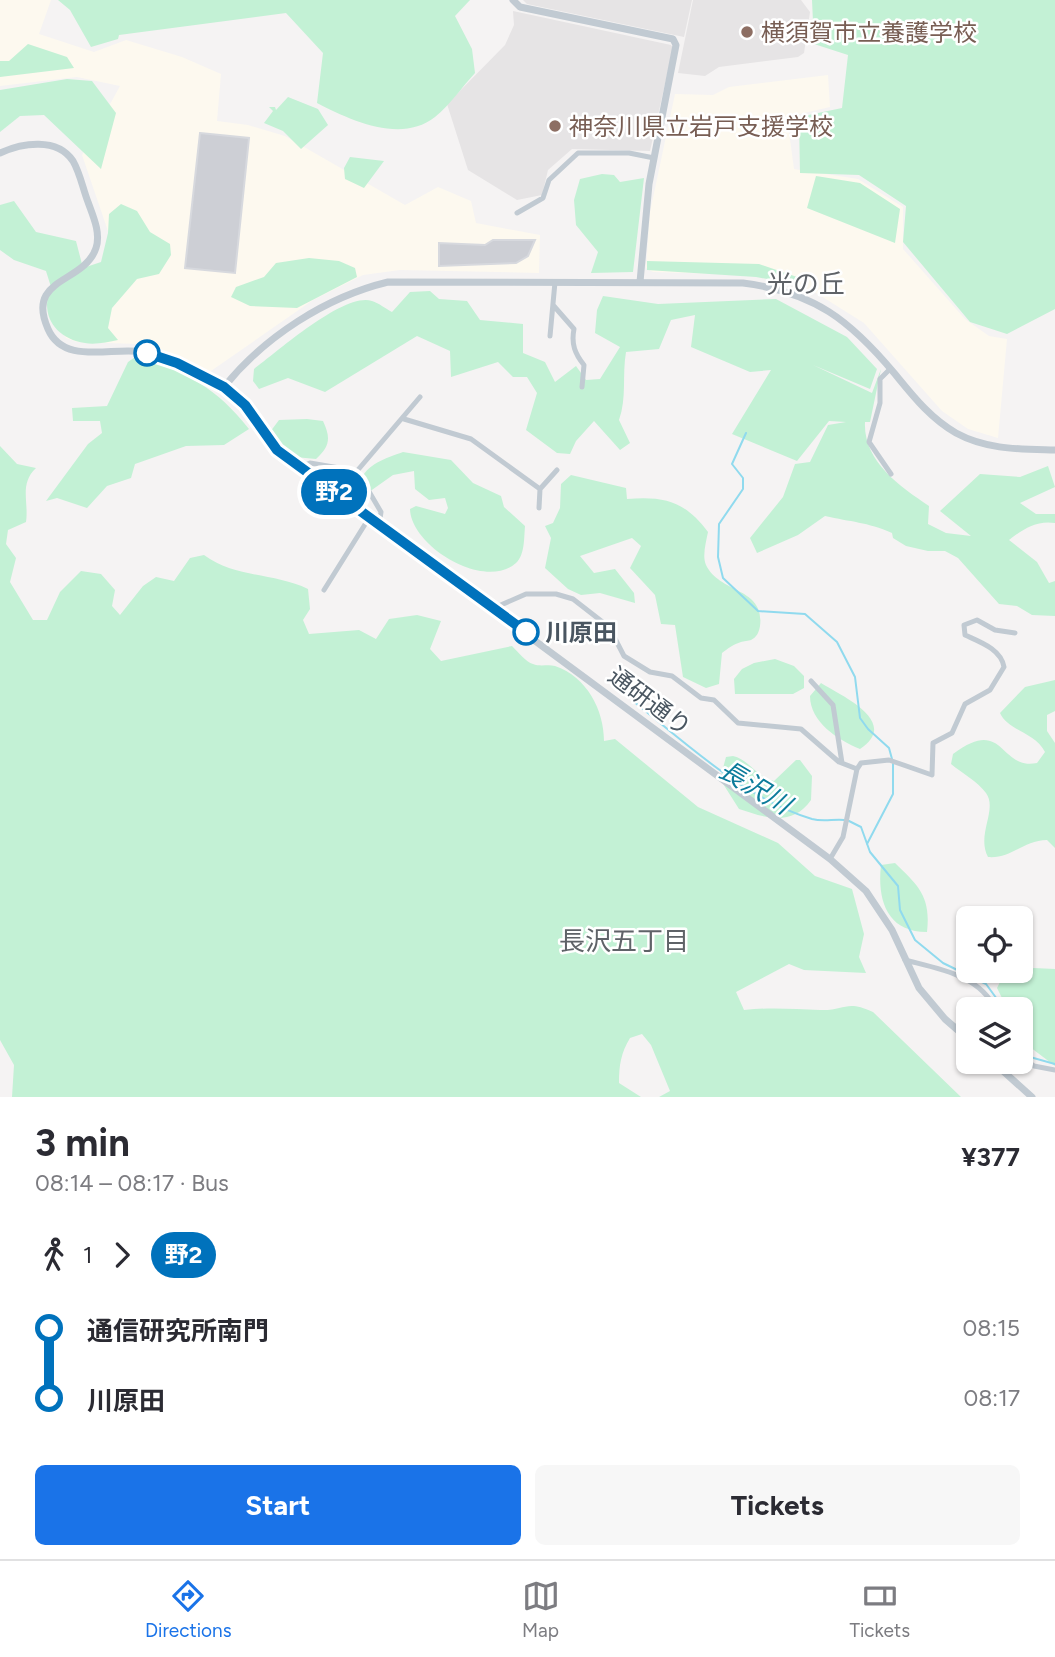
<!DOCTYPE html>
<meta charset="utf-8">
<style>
:root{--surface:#fff;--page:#f7f7f7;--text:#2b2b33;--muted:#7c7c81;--line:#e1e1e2;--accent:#1a73e8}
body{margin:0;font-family:Figtree,"Noto Sans JP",sans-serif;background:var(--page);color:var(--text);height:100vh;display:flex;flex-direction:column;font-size:26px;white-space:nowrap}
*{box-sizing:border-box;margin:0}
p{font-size:23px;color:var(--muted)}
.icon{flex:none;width:38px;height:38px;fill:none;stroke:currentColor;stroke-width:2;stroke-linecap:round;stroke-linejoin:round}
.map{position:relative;height:1097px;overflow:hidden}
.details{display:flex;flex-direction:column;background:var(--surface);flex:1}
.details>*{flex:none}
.badge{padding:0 14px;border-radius:23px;font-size:24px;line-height:46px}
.controls{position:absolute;left:956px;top:906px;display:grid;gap:14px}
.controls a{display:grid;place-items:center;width:77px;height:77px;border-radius:10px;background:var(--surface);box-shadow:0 2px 5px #0004;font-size:35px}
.map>.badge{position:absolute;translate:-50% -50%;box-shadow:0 0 0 4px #fff}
.legs{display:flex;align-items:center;gap:10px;height:77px;padding:0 35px;font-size:23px}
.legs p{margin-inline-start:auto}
.summary{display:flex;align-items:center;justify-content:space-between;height:119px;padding:0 35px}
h1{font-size:38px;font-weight:700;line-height:52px}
.button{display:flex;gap:14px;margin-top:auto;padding:14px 35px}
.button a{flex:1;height:80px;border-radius:10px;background:var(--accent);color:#fff;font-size:28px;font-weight:700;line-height:80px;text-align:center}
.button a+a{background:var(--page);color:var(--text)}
ul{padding:0 35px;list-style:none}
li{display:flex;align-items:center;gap:24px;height:70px;font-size:26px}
li i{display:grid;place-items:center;width:10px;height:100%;margin:0 9px;background:currentColor}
li i::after{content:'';width:18px;height:18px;margin:-9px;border:5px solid;border-radius:50%;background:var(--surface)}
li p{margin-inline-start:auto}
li:first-child i{background:linear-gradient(#0000 50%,currentColor 0)}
li:last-child i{background:linear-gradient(currentColor 50%,#0000 0)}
.tab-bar{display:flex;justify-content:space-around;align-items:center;height:98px;border-top:2px solid var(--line);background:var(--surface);font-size:19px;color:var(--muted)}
.tab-bar a{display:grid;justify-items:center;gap:4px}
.tab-bar .selected{color:var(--accent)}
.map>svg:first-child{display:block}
.commercial{fill:#fdf9ef}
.education{fill:#e6e4e5}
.green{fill:#c3f1d5}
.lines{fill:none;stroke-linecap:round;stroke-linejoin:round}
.stream{stroke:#90daee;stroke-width:2}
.building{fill:#cdcfd5;stroke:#d7d9de;stroke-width:2}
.minor{stroke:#c1cad2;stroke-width:5}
.tertiary{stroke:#c1cad2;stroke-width:7}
.line-1-casing{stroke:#fff;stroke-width:16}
.line-1{stroke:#0072bc;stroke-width:10}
.education-dot{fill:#8d6e63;stroke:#fff;stroke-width:2.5}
.stop-1-dot{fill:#fff;stroke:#0072bc;stroke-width:3.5}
.labels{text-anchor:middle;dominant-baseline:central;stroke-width:5;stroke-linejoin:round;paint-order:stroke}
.education-label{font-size:24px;fill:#785e54;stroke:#fff;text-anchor:start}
.stop-label{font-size:24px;font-weight:bold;fill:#4a5661;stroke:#fff;text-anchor:start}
.street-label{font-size:24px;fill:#4a5661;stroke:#fff}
.neighbourhood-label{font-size:26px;fill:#5f6368;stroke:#fff}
.water-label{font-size:26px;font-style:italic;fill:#0c7c9b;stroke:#fff}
</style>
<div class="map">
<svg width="1055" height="1097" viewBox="0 0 1055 1097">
<rect width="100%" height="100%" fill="#f5f3f3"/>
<!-- commercial -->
<path class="commercial" d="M0,0H51L39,34L94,52L126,40L182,57L221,74L217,121L248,125L285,136L405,205L438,187L471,201L476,223L540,235L539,273L400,270L363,275L313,300L208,373L137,344L77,342L66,338L58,327L105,256L110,237L82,155L120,86L77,77L0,86Z
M828,75L830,107L787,117L794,169L858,179L903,207V249L965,319L989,336L1007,339L998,438L968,429L942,411L864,323L813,291L758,275L653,272L646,268L650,212L675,94L713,95L729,87Z"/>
<!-- education -->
<path class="education" d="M523,0H692L684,37L527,4Z
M693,0H801L810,12L804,53L798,57L719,67L705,76L678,73Z
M513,11L671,45L673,48L650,151L572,149L548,170L542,195L517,200L468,170L447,104L505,45L514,25Z"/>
<!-- green -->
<path class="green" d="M58,0H470L455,16L472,49L475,73C462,87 450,105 435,117C401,144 350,120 317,103L323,53L286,13L119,35L118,39L91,47L70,10Z
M812,0H1055V309L1007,334L970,322L903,242L906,206L859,175L800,173L799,117L842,108L848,55L814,44Z
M28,44L67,57L74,68L0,77V61H9Z
M67,79L92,81L116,113L101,169L44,115L20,116L0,132V90Z
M288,97L318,109L328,125L301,149L283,131L264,123L273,111L269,107H275L276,110Z
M350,157L384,161L364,188L345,179L344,168Z
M602,174L614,175L620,182L644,178L633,272L591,273L598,252L576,225L574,200L580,179Z
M816,176L860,183L900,209L895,243L807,208Z
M14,201L36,232L76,241L83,268L101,262L108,233L109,214L121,204L137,211L150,232L170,244L171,255L159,274L137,279L112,308L108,328L118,340C108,342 95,345 85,343C55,339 39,314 51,287L46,271L14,260L0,250V205Z
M309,258L339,261L355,268L357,277L297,308L250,306L231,297L236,287L264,277L276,263Z
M647,261L759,264L800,278L799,285L756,277L647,270Z
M430,291L439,299L467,301L480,320L523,324V353L545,362L555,382L576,366L586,380L600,379L620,347L595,333L597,310L603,296L658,304L776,299L847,337L877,369L870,389L813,365L872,393L881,369L870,422H865C863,461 899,486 929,506L928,524L946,533L971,536L940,511L980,474L1020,477L1048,466L1055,487L1020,503L1036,514H1055V523C1037,520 1023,529 1009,540L1037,562L1049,583L1055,581V616L1032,615L1017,606L999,604L958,558L945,551H928L906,546L893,538L892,533C867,522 851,522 825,516L798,535L757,553L750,538L783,497L795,464L810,462L828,425L846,422L829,421L797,461L732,434L771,370L750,372L691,347L695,315L671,320L659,349L626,352C622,375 627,398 619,420L630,443L620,450L594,421L576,441L570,454L557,453L526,430L537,393L527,377H513L498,362L451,377L450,351L417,336L325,392L288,378L259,389L253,381L254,369C277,352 344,292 372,301C379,303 386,309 392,312L410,292Z
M138,355C189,375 215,386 249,429L224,445L186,446L135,464L131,478L107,486L87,508L57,498L46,501L88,444L102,433L100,421H73L72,408L107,406L128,362Z
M307,419L323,421C331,438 330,446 316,459L295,457L270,432L279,420Z
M0,446L17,464L36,468C19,484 29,502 26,522L8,530L6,544L16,558L10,582L33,620H47L60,592L81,571L101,574L115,590L112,606L120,615L143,586L156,577L174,581L190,558L204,555C235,578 275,573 308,589L310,609L303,620L309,634L359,630L376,639L389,619L417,615L441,621L430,649L441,661L512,646C518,652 526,662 533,664C540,667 548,664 555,666C587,677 604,710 604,741L615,739L698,807L778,843L815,876L852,889L864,934L859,957L866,973L804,970L789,964L736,992L744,1010C770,1007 794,1009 820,1010C845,1011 846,999 873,1012L961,1097H659L670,1091L651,1045L642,1034L630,1038C621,1053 619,1065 619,1083L641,1097H12L14,1065L0,1040Z
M403,452L451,460L473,483L501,496L504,507L525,526C524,537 525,555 516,563C484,591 411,546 410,509L416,506L445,514L448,508L445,498L429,500L415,489L414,471L393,475L369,492L360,482C366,464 386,458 403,452Z
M571,475L626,488L627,499C664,496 685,501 708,532C706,542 702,556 706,565C720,594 765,587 760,626C759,632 757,637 751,640C749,641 743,641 741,642C734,644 727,649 722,653L719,684L706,688L683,677L675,625L661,624L655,595L630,568L641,546L632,538L580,556L594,573L615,569L634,593L635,603L600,593L581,595L568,589L545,568L551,538L545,526L553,523L560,508L561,484Z
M775,659L794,666L804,676V688L793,694H735L734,679L742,669L754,663Z
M1055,680V711L1047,715V731L1055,743V848L1047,840C1024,840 1011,859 988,857C976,834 998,810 986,793C978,782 962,773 951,764L953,754C1005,715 999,771 1037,763L1045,752C1035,732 1008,731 1000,713L1025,687Z
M821,683C842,696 901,722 860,749C838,740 810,722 810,696Z
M733,756C750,760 756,777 774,781L796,760H800L812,776L811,800C792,827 766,818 739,809L720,779L726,757Z
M895,863C919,886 931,897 927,932C887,932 877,900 881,865Z
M1034,968L1055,969V1066L1022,1041L1020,1010H1008L997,988L1004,974Z"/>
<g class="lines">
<!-- stream -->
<path class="stream" d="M746,433L732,464L743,478V489L719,524L718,557L723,578L758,611L805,614L837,642L855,677L860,718L868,729L889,748L892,759
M633,701C687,744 745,799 812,819C823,822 833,819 844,820
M849,821L861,827L870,852L898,886L900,910L915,940L943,963L986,984L1005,1010
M867,844L893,794V764
M1020,1048L1030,1057L1055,1064"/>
</g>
<!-- building -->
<path class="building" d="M200,133L249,138L235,273L185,268Z
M493,240H535L528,256L516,263L439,266V243L485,245Z"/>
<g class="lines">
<!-- minor -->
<path class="minor" d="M517,213L543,198L549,180L578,153H629L654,158
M553,305L574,329C571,344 575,354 584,365L582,387
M550,336L555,282
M890,369L880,379V403L869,442L891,474
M404,419L471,439L540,489
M300,467L310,463L357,471L381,512L379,526
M357,471L420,397
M539,508L540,489L557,470
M324,590L369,518
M494,608L526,594H556L573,599L609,627L624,656L650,672L672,676L701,698L714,700L738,723L801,729L839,762L857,769L861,763L889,760L932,775L933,743L952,733L965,704L990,690L1004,667C1001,649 980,642 965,635L964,625L977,620L995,630L1015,633
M811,681L833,705L842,763
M830,859L843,837L857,769
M905,960C940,969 980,975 996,1010
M1020,1056L1034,1066L1055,1070"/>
<!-- tertiary -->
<path class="tertiary" d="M513,0L520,7L673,39L676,45L649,184L640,282
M0,153C22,143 57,137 73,161C80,173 83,189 88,202C93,216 101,233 96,248C84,284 25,277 48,329C64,366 113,346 144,352C177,359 226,379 246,407C257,421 264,438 277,450L830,859L866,891L892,930L919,988L945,1019L968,1039
M224,387C264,337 326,297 388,282L743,283C814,292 850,320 895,374C913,396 930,418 956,433C987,450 1021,449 1055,450
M993,1062L1032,1097"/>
</g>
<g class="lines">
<!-- line-1 casing -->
<g class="line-1-casing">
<path id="line-1" d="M147,353L177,363L224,387L245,405L277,450L526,632"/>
</g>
<!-- line-1 -->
<use href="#line-1" class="line-1"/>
</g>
<!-- markers -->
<g class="education-dot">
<circle cx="747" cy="32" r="7"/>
<circle cx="555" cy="126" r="7"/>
</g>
<g class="stop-1-dot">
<circle cx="147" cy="353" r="12"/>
<circle cx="526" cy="632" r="12"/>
</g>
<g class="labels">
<!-- education labels -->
<g class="education-label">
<text x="761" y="32">横須賀市立養護学校</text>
<text x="569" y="126">神奈川県立岩戸支援学校</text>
</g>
<!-- stop labels -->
<g class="stop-label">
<text x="545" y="632">川原田</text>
</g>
<!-- street labels -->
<g class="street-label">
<text transform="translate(650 701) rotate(37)">通研通り</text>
</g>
<!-- neighbourhood labels -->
<g class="neighbourhood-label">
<text x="806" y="284">光の丘</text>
<text x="624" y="941">長沢五丁目</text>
</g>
<!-- water labels -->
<g class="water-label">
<text transform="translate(755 787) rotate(31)">長沢川</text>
</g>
</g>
</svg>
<div class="controls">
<a><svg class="icon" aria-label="locate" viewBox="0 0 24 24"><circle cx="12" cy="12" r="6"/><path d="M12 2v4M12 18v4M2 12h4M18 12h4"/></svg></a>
<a><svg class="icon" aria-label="layers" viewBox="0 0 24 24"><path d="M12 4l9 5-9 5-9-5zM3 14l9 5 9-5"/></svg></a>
</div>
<b class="badge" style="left:334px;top:492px;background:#0072bc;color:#fff">野2</b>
</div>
<section class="details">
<div class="summary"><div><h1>3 min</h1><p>08:14 – 08:17 · Bus</p></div><b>¥377</b></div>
<div class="legs"><svg class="icon" aria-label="walk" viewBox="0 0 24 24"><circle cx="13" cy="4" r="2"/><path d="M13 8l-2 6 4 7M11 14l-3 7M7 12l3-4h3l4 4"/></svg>1<svg class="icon" aria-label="forward" viewBox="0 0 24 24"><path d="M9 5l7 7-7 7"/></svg><b class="badge" style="background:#0072bc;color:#fff">野2</b></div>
<ul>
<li><i style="color:#0072bc"></i><b>通信研究所南門</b><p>08:15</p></li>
<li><i style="color:#0072bc"></i><b>川原田</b><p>08:17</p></li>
</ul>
<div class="button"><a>Start</a><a>Tickets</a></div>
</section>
<nav class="tab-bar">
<a class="selected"><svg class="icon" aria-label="directions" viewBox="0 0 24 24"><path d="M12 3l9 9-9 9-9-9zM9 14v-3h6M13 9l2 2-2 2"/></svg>Directions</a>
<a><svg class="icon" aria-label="map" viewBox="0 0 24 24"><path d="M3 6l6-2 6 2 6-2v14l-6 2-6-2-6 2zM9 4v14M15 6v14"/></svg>Map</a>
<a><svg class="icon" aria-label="tickets" viewBox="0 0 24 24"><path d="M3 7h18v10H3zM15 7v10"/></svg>Tickets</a>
</nav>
